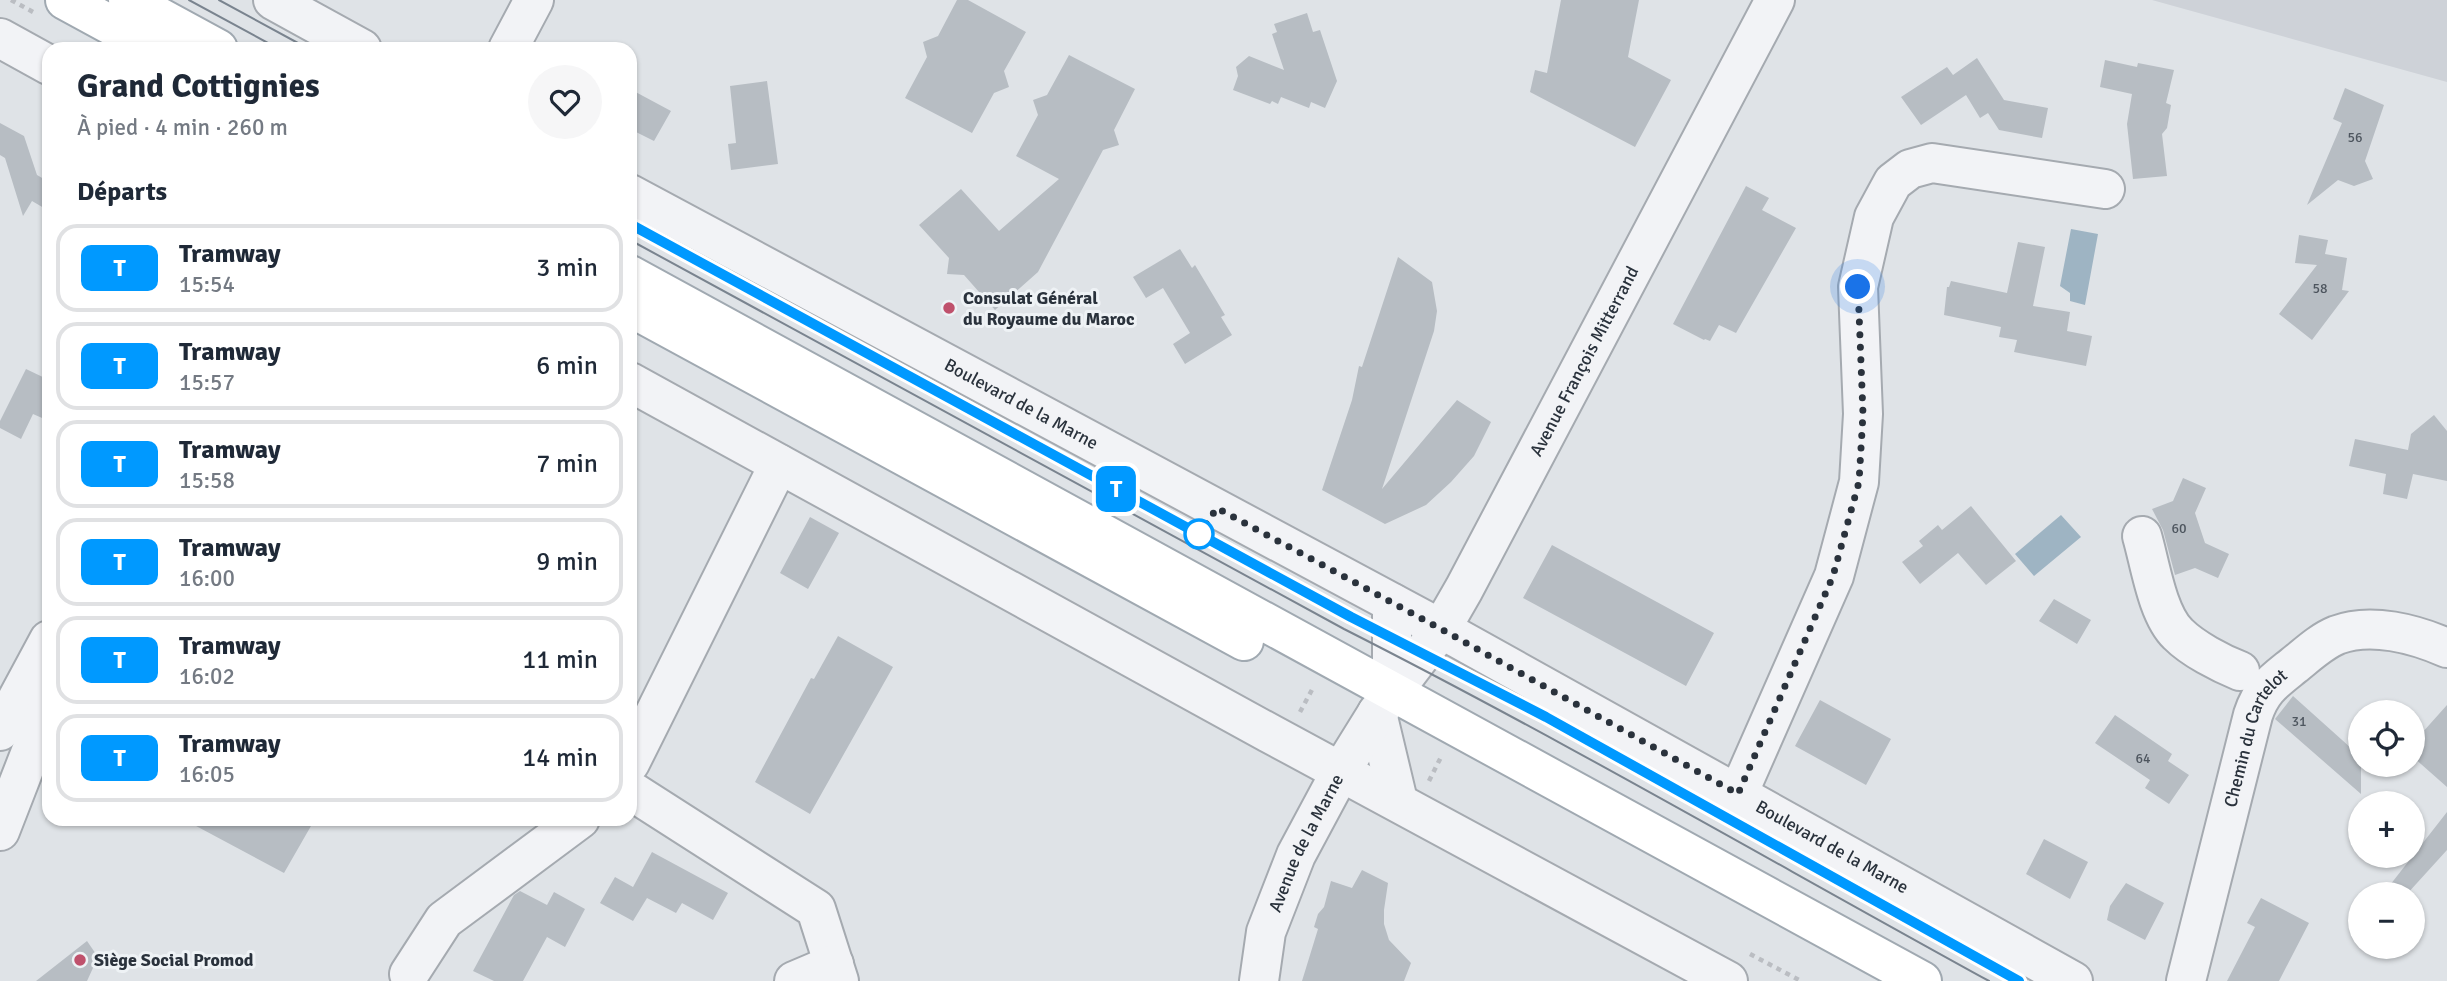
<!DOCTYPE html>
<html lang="fr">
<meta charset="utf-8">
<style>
:root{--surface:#fff;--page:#f6f6f7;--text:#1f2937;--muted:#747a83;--line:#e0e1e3}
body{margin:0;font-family:Signika,sans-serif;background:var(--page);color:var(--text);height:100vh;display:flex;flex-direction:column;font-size:26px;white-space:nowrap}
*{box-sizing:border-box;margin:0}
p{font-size:23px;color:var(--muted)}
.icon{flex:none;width:38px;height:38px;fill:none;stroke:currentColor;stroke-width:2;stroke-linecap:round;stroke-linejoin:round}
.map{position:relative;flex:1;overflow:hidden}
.drawer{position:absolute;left:42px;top:42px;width:595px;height:784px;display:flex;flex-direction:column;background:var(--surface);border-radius:21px;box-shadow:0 2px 5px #0004}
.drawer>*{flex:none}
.badge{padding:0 14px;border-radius:10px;font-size:24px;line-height:46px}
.buttons{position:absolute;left:2348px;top:700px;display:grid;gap:14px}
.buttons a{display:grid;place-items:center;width:77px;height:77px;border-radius:50%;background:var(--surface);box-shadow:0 2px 5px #0004;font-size:35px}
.you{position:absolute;width:35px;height:35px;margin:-18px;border:5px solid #fff;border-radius:50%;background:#1a73e8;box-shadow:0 0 0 10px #1a73e833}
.map>.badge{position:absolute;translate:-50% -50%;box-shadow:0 0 0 4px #fff}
h2{padding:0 35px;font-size:26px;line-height:63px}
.round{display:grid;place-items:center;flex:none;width:74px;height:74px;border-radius:37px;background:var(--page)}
.headline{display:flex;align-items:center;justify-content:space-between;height:119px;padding:0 35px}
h1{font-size:33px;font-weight:700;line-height:52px}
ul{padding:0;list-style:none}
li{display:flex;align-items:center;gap:21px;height:88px;margin:0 14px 10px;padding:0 21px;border:4px solid var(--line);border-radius:21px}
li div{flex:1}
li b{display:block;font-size:26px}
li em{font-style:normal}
li .badge{min-width:77px;font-weight:700;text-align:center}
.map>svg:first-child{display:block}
.built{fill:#ced2d8}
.water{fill:#9eb4c3}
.building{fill:#b7bdc3}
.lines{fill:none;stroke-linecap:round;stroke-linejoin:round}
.minor-casing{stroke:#a5aab0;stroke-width:42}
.major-casing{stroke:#a0a9b1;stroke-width:42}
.path{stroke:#babdc2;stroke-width:4.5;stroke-dasharray:5 5;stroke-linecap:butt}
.minor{stroke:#f2f3f6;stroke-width:38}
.major{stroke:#fff;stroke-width:38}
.tram{stroke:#7a848f;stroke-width:2}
.line-casing{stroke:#fff;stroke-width:16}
.line{stroke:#09f;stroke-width:10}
.walk{stroke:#2a323c;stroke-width:7;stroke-dasharray:0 12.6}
.poi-dot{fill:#bf516c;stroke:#eef2f5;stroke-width:2.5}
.stop-dot{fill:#fff;stroke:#09f;stroke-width:3.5}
.labels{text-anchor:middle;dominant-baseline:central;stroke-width:6;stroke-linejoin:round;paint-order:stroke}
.number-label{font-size:14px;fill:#4d555e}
.poi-label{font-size:18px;font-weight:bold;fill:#2a323c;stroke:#eef2f5;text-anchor:start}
.street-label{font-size:18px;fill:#2a323c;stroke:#eef2f5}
</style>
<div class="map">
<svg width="2447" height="981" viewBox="0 0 2447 981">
<rect width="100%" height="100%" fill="#dfe3e7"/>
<!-- built -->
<path class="built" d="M2152,0H2447V82Z"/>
<!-- water -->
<path class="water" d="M2071,229L2098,234L2085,305L2070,301V293L2060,286Z
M2061,515L2081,537L2034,576L2015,554Z"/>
<!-- building -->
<path class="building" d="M957,0H968L1026,32L1004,71L1009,87L994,93L972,133L905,98L927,57L923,42L938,36Z
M1561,0H1639L1628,57L1671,80L1635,147L1530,92L1535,70L1547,73Z
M1307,13L1313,32L1320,30L1337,81L1325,108L1311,102L1309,108L1281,97L1278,104L1272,101L1270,104L1233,90L1238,76L1236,67L1249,56L1284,70L1272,34L1277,32L1274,24Z
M1069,55L1135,89L1114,130L1119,145L1103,150L1038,272L995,310L964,275L947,274L949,258L919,225L961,189L999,231L1059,179L1016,156L1038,115L1033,100L1047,95Z
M1977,58L2004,100L2048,108L2042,138L1999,130L1988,113L1980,118L1966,95L1921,125L1901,97L1947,67L1953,75Z
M2105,60L2137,67L2138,63L2174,70L2166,103L2171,105L2167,128L2162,134L2167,176L2133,179L2127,124L2132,94L2100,87Z
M767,81L778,164L731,170L728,144L736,143L730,86Z
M2345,88L2384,105L2365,161L2373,179L2354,186L2338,180L2307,205L2342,123L2333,119Z
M630,89L671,111L654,141L630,129Z
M0,123L24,136L37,175L49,182V211L32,201L23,216L5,158L0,155Z
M1746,186L1769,198L1762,210L1796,228L1736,333L1719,325L1710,341L1705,339L1704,340L1673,324Z
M2299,235L2328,240L2325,254L2347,258L2342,290L2349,291L2312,340L2279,314L2317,265L2295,263Z
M2018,242L2045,247L2033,306L2070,312L2067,331L2092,336L2086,366L2014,352L2017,340L1999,337L2001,327L1944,315L1947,287H1949L1951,281L2007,293Z
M1180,249L1192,268L1195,265L1225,315L1221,317L1232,335L1185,364L1173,344L1190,333L1163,288L1146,298L1133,277Z
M1398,257L1432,282L1437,311L1434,331L1382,489L1457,400L1491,422L1474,456L1451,482L1426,505L1385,524L1322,490L1352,400L1359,366L1362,367Z
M26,369L49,380V421L33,414L21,439L0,428V421Z
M2434,415L2447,431V481L2413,474L2407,499L2383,494L2386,474L2349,466L2355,439L2408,450L2411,434Z
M2183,478L2206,488L2195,513L2205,543L2229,554L2218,578L2195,568L2175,575L2163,530L2152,509L2173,501Z
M1971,506L2016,561L1986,585L1958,553L1920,584L1902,562L1923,546L1919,541L1938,525L1942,530Z
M810,517L839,533L808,589L780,573Z
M1552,545L1714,633L1686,686L1523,598Z
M2054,599L2091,620L2077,644L2039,621Z
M838,636L893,667L810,814L755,782L811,678L814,679Z
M2293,696L2361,757V794L2275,719Z
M1820,700L1891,739L1866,785L1795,746Z
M2447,705V787L2413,757V743Z
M2115,715L2172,754L2168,761L2189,775L2169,804L2145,788L2150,780L2095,743Z
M2447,812V850L2407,894H2383Z
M183,819H315L284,873Z
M2044,839L2088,862L2070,899L2026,874Z
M652,852L728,893L713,920L682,903L676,913L647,898L633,921L600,903L615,877L633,887Z
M1362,870L1388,883L1384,910V924L1389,940L1411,963L1404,981H1302L1318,929L1314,927L1318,914L1324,907L1331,881L1352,888Z
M2126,883L2164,903L2145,940L2107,920L2110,906Z
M520,891L547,905L554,892L585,909L565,947L547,937L523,981H494L473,971L514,895Z
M2261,898L2309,923L2279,981H2227L2255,927L2247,923Z
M87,941L98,957L87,981H36Z"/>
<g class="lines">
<!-- minor casing -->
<g class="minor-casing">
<g id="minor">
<path d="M273,0L362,49"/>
<path d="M0,38L49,65"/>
<path d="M508,49L534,0"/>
<path id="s1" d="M630,194L1441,629L2073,981"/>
<path d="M630,382L1269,733L1728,981"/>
<path d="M2142,536C2150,563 2157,614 2178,634C2193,649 2220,663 2240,671"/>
<path d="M1392,691V603"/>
<path d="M1377,713L1398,801"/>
<path d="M0,731L49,640"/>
<path d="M630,763L779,464"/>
<path d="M630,790L816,909L839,981"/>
<path d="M1738,794L1834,576L1859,482L1863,414L1858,287L1874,217L1893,182L1910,169L1932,163L2105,189"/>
<path d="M0,831L49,705"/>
<path d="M409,974L444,920L580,819"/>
<path d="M794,981L834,964"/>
<path id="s2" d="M1259,981L1266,932L1296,855L1341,771L1377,713L1441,629L1464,589L1775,0"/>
<path id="s3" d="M2186,981L2253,715C2261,690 2273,682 2293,666C2307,655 2320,642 2337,635C2371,622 2415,634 2447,648"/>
</g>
</g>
<!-- major casing -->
<g class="major-casing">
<path id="major" d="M65,0L155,49
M128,0L218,49
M630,275L1922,981
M630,307L1244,641"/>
</g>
<!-- path -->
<path class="path" d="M11,0L35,13
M1300,712L1314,686
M1429,781L1441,757
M1750,954L1801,981"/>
<!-- minor -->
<use href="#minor" class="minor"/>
<!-- major -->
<use href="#major" class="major"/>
<!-- tram -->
<path class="tram" d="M189,0L279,49
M219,0L309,49
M630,224L1351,617L1480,681L1634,765L2019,981
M630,240L1344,629C1563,740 1774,863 1989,981"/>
</g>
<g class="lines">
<!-- line casing -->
<g class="line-casing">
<path id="line" d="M630,224L1351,617L1546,717L2019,981"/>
</g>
<!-- line -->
<use href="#line" class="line"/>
<!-- walk -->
<path class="walk" d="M1199,534L1217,508L1441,629L1738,794L1833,576L1859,482L1863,414L1858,287"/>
</g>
<!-- markers -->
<g class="poi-dot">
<circle cx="949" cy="308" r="7"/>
<circle cx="80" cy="960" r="7"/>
</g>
<circle class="stop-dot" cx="1199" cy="534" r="14"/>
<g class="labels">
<!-- number labels -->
<g class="number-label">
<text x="2355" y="137">56</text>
<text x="2320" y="288">58</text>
<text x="2179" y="528">60</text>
<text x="2299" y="721">31</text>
<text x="2143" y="758">64</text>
</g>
<!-- poi labels -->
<g class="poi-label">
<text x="963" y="298">Consulat Général<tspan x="963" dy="21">du Royaume du Maroc</tspan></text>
<text x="94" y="960">Siège Social Promod</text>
</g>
<!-- street labels -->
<g class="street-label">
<text stroke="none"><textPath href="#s2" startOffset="705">Avenue François Mitterrand</textPath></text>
<text stroke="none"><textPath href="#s1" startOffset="444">Boulevard de la Marne</textPath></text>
<text stroke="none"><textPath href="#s3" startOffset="254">Chemin du Cartelot</textPath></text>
<text stroke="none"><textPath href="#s2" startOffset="147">Avenue de la Marne</textPath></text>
<text stroke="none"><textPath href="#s1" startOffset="1368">Boulevard de la Marne</textPath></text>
</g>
</g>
</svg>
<div class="buttons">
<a><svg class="icon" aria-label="locate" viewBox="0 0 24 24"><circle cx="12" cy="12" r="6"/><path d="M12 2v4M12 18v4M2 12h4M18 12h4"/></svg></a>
<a>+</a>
<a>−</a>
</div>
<div class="you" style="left:1858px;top:287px"></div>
<b class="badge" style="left:1116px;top:489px;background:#09f;color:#fff">T</b>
<section class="drawer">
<div class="headline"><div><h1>Grand Cottignies</h1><p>À pied · 4 min · 260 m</p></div><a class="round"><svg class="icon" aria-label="heart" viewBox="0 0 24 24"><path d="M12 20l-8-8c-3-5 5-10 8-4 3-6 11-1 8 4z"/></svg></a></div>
<h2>Départs</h2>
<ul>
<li><span class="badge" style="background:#09f;color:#fff">T</span><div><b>Tramway</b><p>15:54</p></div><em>3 min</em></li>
<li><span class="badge" style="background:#09f;color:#fff">T</span><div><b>Tramway</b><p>15:57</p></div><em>6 min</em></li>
<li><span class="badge" style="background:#09f;color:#fff">T</span><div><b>Tramway</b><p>15:58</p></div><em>7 min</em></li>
<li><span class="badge" style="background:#09f;color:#fff">T</span><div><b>Tramway</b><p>16:00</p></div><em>9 min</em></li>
<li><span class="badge" style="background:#09f;color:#fff">T</span><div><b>Tramway</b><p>16:02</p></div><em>11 min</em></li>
<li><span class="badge" style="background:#09f;color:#fff">T</span><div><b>Tramway</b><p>16:05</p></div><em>14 min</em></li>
</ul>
</section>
</div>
